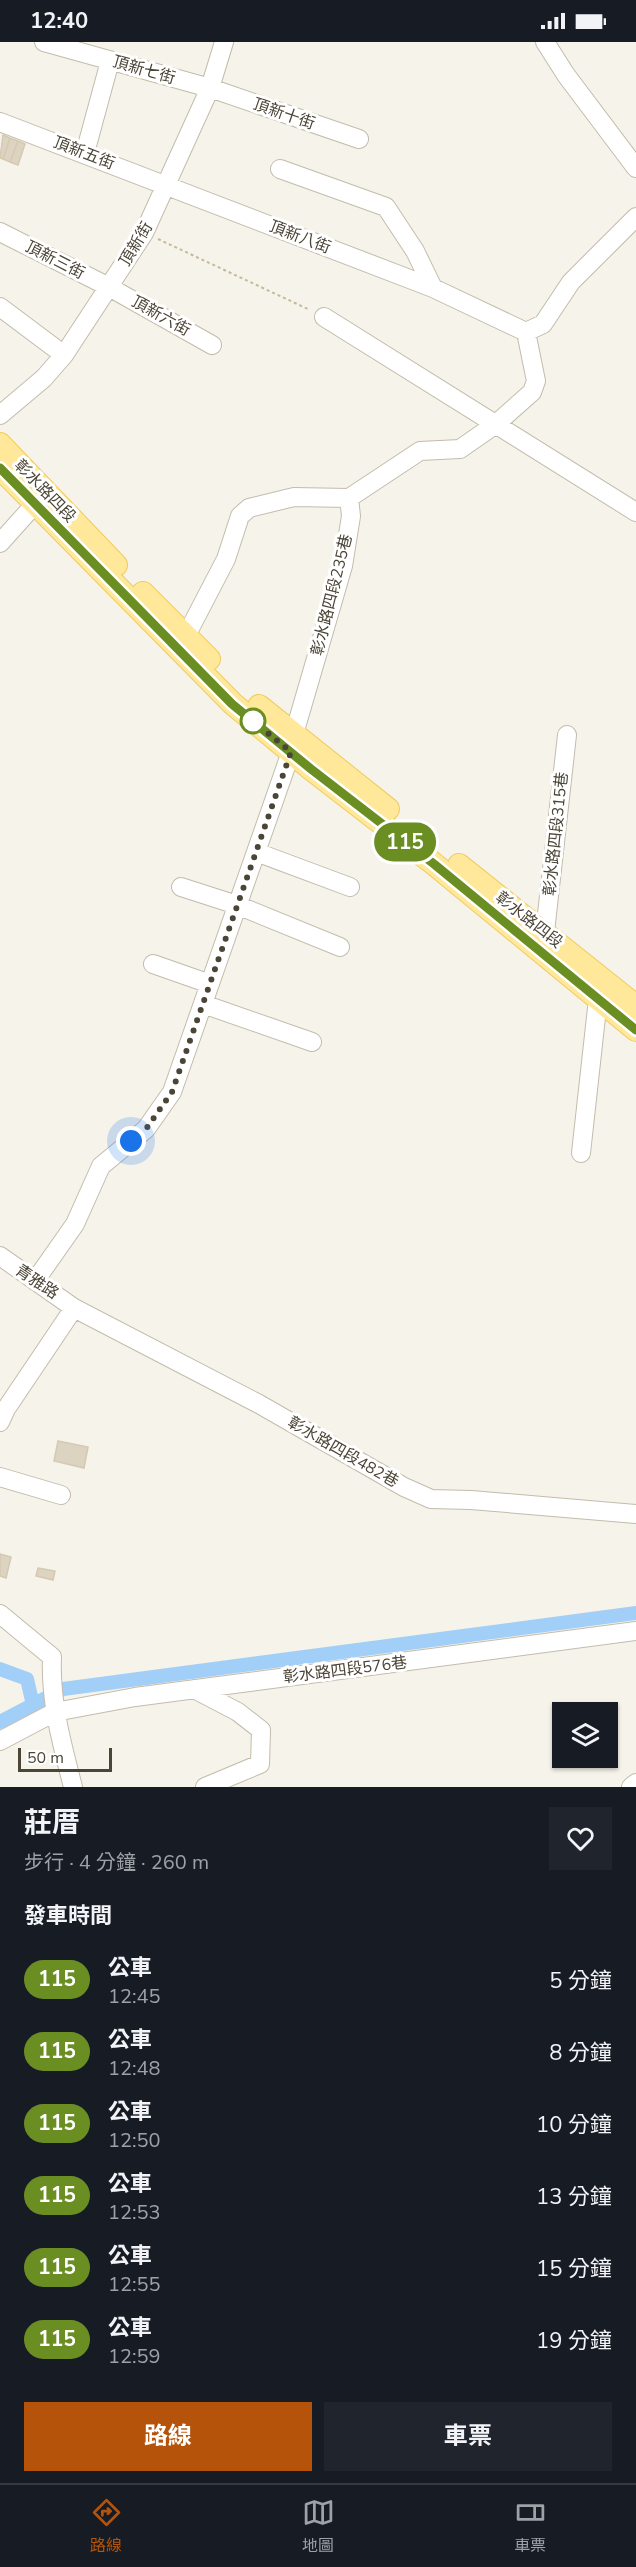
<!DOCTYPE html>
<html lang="zh-TW">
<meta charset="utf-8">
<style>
:root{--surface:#171b24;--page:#20242c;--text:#f1f3f6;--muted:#9ea1a6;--line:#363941;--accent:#b45309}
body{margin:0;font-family:"Nunito Sans","Noto Sans TC",sans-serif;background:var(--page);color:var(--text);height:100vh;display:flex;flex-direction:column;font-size:22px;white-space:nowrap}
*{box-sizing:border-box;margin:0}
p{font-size:20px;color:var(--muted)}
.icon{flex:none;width:33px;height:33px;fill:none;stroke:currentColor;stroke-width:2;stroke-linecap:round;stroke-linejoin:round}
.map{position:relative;height:1745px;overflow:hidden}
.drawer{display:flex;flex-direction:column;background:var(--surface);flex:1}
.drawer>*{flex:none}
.badge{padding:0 12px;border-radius:20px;font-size:21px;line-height:39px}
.tools{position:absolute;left:552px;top:1660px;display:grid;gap:12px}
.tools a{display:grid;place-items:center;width:66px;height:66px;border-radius:0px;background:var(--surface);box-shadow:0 2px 4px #0004;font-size:30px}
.scale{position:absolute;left:18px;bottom:15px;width:94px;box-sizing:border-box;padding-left:6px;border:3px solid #4b4537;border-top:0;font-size:16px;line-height:21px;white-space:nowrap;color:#4b4537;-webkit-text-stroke:4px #fff;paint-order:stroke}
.you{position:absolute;width:30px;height:30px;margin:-15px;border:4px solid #fff;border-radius:50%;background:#1a73e8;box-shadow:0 0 0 9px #1a73e833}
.map>.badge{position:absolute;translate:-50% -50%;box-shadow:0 0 0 3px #fff}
h2{padding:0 24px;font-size:22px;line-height:54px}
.round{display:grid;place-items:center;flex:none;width:63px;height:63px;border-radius:0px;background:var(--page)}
.headline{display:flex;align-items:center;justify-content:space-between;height:102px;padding:0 24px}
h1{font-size:28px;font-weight:700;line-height:45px}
.cta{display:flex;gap:12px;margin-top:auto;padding:12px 24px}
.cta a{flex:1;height:69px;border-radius:0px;background:var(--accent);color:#fff;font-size:24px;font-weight:700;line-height:69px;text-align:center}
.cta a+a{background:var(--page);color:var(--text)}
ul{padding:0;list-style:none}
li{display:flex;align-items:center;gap:18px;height:72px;padding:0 24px}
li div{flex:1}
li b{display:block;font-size:22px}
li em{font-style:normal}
li .badge{min-width:66px;font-weight:700;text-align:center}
.status{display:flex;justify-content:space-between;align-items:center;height:42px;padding:0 30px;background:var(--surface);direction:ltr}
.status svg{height:16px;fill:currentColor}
.tab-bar{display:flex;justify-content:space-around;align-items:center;height:84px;border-top:2px solid var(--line);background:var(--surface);font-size:16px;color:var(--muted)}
.tab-bar a{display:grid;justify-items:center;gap:3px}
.tab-bar .current{color:var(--accent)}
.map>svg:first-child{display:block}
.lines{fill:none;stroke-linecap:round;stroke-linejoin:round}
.canal{stroke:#a2cff7;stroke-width:14}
.building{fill:#dcd3c1;stroke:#d5c9b1;stroke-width:1.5}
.minor-casing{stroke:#c3bcab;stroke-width:20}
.major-casing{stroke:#efcc5f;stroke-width:24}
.path{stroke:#c6b99b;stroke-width:2;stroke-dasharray:3 3;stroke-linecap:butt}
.minor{stroke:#fff;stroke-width:18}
.major{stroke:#ffe89a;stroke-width:22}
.line-casing{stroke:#fff;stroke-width:14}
.line{stroke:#6b8e23;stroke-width:9}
.walk{stroke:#4b4537;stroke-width:6;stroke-dasharray:0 10.8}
.stop-dot{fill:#fff;stroke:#6b8e23;stroke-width:3}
.labels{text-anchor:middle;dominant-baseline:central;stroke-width:6;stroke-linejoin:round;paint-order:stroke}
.street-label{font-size:16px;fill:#4b4537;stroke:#fff}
</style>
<div class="status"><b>12:40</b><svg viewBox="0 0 49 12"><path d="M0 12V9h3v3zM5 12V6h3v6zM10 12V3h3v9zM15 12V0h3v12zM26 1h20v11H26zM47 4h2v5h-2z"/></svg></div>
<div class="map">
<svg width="636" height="1745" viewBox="0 0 636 1745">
<rect width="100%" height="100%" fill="#f6f3ea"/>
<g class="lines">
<!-- canal -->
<path class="canal" d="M0,1627L27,1637L33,1663
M0,1680L63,1647L636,1571"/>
</g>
<!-- building -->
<path class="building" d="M3,93L10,96L3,117L0,116Z
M10,96L18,99L10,120L3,117Z
M18,99L25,102L18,123L10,120Z
M58,1399L88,1405L84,1426L54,1419Z
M0,1512L11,1515L6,1536L0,1534Z
M38,1526L55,1529L53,1538L36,1534Z"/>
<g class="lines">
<!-- minor casing -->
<g class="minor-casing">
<path id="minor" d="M44,0L210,46L359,97
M545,0L566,33L636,126
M0,80L433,246L526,290L543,282L571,240L636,175
M85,111L110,19
M280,127L386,165L415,209L433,246
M0,190L109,245L212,303
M0,265L64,313
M324,275L636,470
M0,373L44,336L64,313L144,191L210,46L224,0
M349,456L420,409L460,407L496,382L532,350L536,339L526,290
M0,501L35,462
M186,594L226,517L240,474L249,466L294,455L349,456
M256,810L350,845
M181,845L237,863L340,905
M545,890L567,693
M153,922L210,942
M203,962L312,1000
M581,1111L598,957
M0,1214L74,1266L259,1362L404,1445L431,1457L471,1458L636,1472
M35,1239L75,1182L101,1124L146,1087L172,1050L291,710L294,692L343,524L351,474L349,456
M0,1380L6,1367L74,1266
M0,1435L61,1453
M0,1572L52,1615C50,1660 62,1702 73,1745
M194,1647L238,1670L261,1688L260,1722L205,1745
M0,1699L55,1670L135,1655L636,1589
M631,1745L636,1741"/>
</g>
<!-- major casing -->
<g class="major-casing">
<path id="major" d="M0,402L116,523
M0,426L233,662L311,727L434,822L636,988
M143,551L209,617
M259,664L388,767
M459,823L636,964"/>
</g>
<!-- path -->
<path class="path" d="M158,197L310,268"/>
<!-- minor -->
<use href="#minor" class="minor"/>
<!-- major -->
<use href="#major" class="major"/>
</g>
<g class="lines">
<!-- line casing -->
<g class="line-casing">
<path id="line" d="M0,426L232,662L311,727L434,822L636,988"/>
</g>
<!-- line -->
<use href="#line" class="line"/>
<!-- walk -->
<path class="walk" d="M131,1099L146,1087L172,1050L291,710L247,674L253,679"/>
</g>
<!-- markers -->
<circle class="stop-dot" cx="253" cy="679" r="12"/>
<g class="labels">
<!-- street labels -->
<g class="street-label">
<text transform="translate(144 28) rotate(16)">頂新七街</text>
<text transform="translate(284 72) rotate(19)">頂新十街</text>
<text transform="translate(84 111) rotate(21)">頂新五街</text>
<text transform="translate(300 195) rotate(21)">頂新八街</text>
<text transform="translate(136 202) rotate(-59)">頂新街</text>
<text transform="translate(55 218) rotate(27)">頂新三街</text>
<text transform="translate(161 274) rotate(29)">頂新六街</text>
<text transform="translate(45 449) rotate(46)">彰水路四段</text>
<text transform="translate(332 553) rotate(-76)">彰水路四段235巷</text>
<text transform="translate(556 792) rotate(-84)">彰水路四段315巷</text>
<text transform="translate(529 878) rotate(38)">彰水路四段</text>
<text transform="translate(37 1240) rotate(34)">青雅路</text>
<text transform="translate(343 1410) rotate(30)">彰水路四段482巷</text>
<text transform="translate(345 1628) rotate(-7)">彰水路四段576巷</text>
</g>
</g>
</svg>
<div class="tools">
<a><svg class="icon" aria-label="layers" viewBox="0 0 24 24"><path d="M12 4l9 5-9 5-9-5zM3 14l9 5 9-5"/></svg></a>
</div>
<div class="scale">50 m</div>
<div class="you" style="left:131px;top:1099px"></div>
<b class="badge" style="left:405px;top:800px;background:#6b8e23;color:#fff">115</b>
</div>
<section class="drawer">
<div class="headline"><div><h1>莊厝</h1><p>步行 · 4 分鐘 · 260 m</p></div><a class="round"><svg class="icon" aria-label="heart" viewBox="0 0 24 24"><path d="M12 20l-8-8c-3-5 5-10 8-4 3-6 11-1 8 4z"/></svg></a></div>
<h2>發車時間</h2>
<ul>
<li><span class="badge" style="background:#6b8e23;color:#fff">115</span><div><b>公車</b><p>12:45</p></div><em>5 分鐘</em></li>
<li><span class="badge" style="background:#6b8e23;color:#fff">115</span><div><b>公車</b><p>12:48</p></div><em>8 分鐘</em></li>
<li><span class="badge" style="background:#6b8e23;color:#fff">115</span><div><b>公車</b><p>12:50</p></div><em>10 分鐘</em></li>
<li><span class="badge" style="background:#6b8e23;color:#fff">115</span><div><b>公車</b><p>12:53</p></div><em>13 分鐘</em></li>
<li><span class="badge" style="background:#6b8e23;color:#fff">115</span><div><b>公車</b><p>12:55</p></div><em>15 分鐘</em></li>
<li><span class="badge" style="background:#6b8e23;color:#fff">115</span><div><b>公車</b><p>12:59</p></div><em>19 分鐘</em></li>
</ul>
<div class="cta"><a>路線</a><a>車票</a></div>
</section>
<nav class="tab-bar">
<a class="current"><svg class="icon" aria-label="directions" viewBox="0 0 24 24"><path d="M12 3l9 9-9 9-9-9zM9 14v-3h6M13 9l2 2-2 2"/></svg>路線</a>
<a><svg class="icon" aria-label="map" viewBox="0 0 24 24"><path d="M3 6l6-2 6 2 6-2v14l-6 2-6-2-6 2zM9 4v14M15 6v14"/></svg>地圖</a>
<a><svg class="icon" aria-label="tickets" viewBox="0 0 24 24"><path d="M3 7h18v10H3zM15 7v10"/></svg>車票</a>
</nav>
